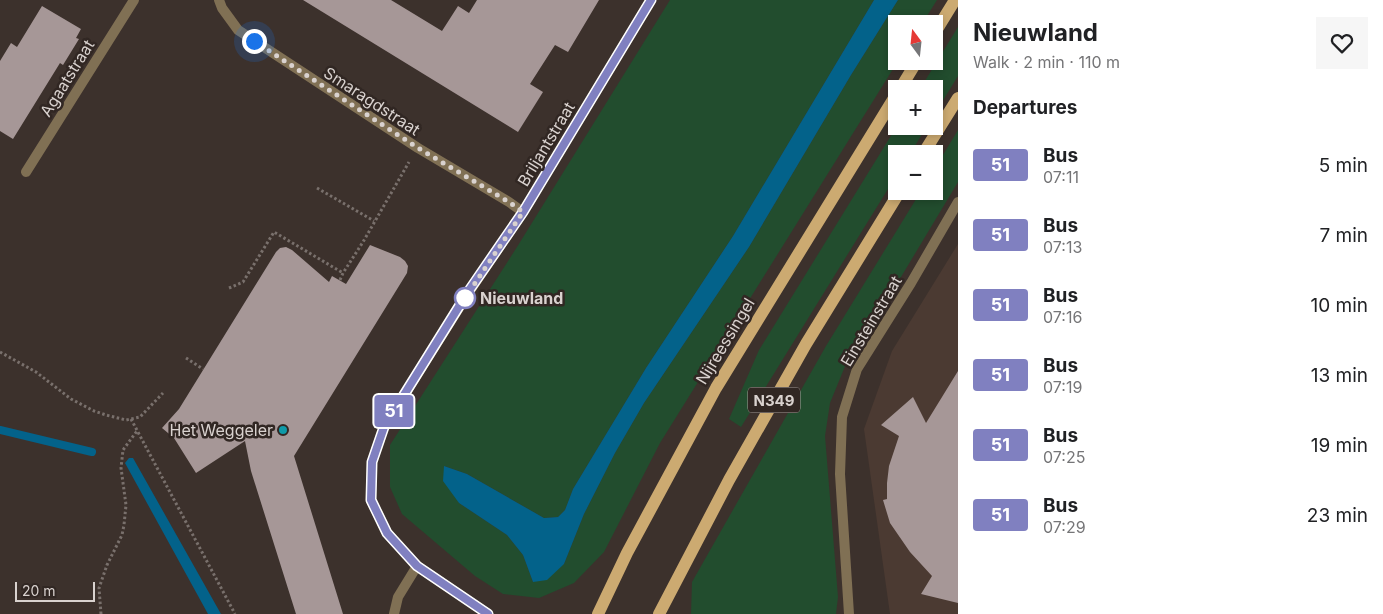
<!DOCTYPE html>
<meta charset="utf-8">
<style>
:root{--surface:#fff;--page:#f6f6f6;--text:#202124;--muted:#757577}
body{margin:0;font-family:Inter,sans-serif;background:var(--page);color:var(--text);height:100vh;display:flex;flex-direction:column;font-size:19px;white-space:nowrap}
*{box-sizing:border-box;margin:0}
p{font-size:16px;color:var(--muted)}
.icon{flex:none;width:28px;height:28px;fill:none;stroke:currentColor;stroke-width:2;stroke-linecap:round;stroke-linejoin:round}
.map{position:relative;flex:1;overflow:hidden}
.sheet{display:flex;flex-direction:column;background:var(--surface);width:425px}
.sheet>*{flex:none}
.badge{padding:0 10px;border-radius:4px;font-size:18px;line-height:32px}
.needle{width:32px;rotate:345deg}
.tools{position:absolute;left:888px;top:15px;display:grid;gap:10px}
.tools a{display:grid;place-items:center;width:55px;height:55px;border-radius:0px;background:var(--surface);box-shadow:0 2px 8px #0003;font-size:25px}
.scale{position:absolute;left:15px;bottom:12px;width:80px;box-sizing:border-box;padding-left:5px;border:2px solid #d9d2cf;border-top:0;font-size:14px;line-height:18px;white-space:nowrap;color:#d9d2cf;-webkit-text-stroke:4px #312723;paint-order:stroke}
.you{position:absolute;width:25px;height:25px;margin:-12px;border:4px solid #fff;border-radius:50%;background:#1a73e8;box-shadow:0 0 0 8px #1a73e833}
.map>.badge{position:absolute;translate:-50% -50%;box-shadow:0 0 0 2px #fff}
h2{padding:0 15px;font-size:19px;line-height:45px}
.round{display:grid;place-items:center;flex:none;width:52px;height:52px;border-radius:0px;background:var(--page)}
.head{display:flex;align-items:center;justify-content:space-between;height:85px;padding:0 15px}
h1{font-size:24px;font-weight:700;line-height:38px}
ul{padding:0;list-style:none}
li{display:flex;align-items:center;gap:15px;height:70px;padding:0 15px}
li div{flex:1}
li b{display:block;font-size:19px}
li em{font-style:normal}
li .badge{min-width:55px;font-weight:700;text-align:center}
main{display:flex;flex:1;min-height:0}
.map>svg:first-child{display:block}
.built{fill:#4b3a32}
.green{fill:#224d2e}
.water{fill:#03628a}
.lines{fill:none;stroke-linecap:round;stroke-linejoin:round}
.stream{stroke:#03628a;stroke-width:8}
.building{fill:#a69797}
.path{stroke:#79706c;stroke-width:3;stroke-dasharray:2.5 2.5;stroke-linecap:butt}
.street{stroke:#807054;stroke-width:10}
.primary{stroke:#ccaa71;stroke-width:12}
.line-casing{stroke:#fff;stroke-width:11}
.line{stroke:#8080c0;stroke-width:8}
.walk{stroke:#d9d2cf;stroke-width:5;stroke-dasharray:0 9}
.stop-dot{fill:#fff;stroke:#8080c0;stroke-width:2.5}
.culture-dot{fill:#0f9aa8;stroke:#312723;stroke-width:2}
.labels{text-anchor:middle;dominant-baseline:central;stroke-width:5;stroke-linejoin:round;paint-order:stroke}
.shield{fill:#312723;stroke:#a79f9b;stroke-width:1}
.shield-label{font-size:15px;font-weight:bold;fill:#d9d2cf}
.street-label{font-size:16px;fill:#d9d2cf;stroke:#312723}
.stop-label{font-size:16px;font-weight:bold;fill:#d9d2cf;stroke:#312723;text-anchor:start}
.poi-label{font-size:16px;fill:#d9d2cf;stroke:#312723;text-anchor:end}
</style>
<main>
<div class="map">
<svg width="958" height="614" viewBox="0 0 958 614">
<rect width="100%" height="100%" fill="#3c312c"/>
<!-- built -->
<path class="built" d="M958,244V614H890L864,429L892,351Z"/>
<!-- green -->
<path class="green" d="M670,0H874L733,236L646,368L573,489L565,510L558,517L544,518L467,474L444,466L459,503L507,535L523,555L533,582L564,564L584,514L615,453L644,403L749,247L851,75L898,0H937L922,24H896V61H898L660,443L604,552L574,583L539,598L503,594L475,576L402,514L390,487V445L517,247Z
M958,27V76L934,115V89H920Z
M897,126H927L910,154H896V176L741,427L729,419L759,350Z
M958,130V182L889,297L848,359L830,403L825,436L838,597L836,614H691L692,582L826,346L921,191H934V170Z"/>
<!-- water -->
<path class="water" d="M874,0H898L851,75L749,247L644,403L615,453L584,514L564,564L547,580L533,582L523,555L507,535L459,503L443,481L444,466L467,474L544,518L558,517L565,510L573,489L646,368L733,236Z
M129,458H133L221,614H208L125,463Z"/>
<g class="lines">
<!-- stream -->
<path class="stream" d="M0,430L92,452"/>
</g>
<!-- building -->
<path class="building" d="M303,0H391L442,31L458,6L469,13L477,0H599L568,52L555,45L530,84L543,92L518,132Z
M42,6L81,29L76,38L79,39L63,65L60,63L13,139L0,131V61L11,43L17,47Z
M370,245L400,257L405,261L408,266L407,273L294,456L343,614H296L251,471L245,441L196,473L174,438L162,428L179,409L276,252L280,248L286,247L292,250L329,282L332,276L346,284Z
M958,371V603L921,594L932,576L910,552L890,523L883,500L887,499V483L889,466L899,436L881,425L913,397L926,423Z"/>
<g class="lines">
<!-- path -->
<path class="path" d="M317,188L374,221
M340,280L343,273L363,242L409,162
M229,288L243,282L274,232L343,273
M0,352L36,372L71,399L94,411L106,415L126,420L140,417L163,393
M186,358L203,369
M131,419L235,614
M101,614L99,588L107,565L122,535L124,525L126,505L121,468L123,450L137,431"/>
<!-- street -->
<path class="street" d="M219,0L222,8L238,30L418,148L509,202L523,212
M26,172L134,0
M394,614L398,597L417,566
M488,614L417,566L387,533L371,500L372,462L384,427L469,292L523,212L651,0
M849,614L840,474L842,417L857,369L911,283L958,202"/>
<!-- primary -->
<path class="primary" d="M934,34L955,0
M900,89L917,61
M923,154L958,98
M598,614L627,553L716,388L896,95
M659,614L729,480L806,344L900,191"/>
</g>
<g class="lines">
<!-- line casing -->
<g class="line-casing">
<path id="line" d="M488,614L417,566L387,533L371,500L372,462L384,427L468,292L523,212L651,0"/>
</g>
<!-- line -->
<use href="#line" class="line"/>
<!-- walk -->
<path class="walk" d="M254,41L418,148L509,202L523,212L465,298"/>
</g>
<!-- markers -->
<circle class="stop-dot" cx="465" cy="298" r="10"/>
<circle class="culture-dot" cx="283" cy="430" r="5"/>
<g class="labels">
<!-- shield labels -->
<rect class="shield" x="748" y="387.5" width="52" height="25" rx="4"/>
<g class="shield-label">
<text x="774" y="400">N349</text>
</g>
<!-- street labels -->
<g class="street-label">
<text transform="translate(67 78) rotate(-58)">Agaatstraat</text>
<text transform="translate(372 101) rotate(33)">Smaragdstraat</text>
<text transform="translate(546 144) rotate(-59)">Briljantstraat</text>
<text transform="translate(871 321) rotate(-59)">Einsteinstraat</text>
<text transform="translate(725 341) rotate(-59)">Nijreessingel</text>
</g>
<!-- stop labels -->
<g class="stop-label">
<text x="480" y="298">Nieuwland</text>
</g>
<!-- poi labels -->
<g class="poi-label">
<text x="273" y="430">Het Weggeler</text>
</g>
</g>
</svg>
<div class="tools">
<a><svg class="needle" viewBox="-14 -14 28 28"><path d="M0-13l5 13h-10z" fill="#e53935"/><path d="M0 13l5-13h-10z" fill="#757577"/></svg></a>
<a>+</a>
<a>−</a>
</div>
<div class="scale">20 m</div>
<div class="you" style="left:254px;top:41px"></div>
<b class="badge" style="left:394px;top:411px;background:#8080c0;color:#fff">51</b>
</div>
<section class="sheet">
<div class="head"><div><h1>Nieuwland</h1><p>Walk · 2 min · 110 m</p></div><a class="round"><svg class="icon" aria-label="heart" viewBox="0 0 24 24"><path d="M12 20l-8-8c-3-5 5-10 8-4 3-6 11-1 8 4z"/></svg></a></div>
<h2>Departures</h2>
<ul>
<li><span class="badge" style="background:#8080c0;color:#fff">51</span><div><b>Bus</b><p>07:11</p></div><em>5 min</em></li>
<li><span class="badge" style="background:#8080c0;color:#fff">51</span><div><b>Bus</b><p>07:13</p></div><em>7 min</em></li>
<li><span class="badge" style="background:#8080c0;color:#fff">51</span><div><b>Bus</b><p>07:16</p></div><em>10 min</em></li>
<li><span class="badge" style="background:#8080c0;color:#fff">51</span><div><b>Bus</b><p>07:19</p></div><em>13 min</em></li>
<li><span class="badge" style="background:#8080c0;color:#fff">51</span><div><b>Bus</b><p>07:25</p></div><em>19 min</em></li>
<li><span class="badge" style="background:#8080c0;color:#fff">51</span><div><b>Bus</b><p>07:29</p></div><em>23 min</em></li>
</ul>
</section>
</main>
